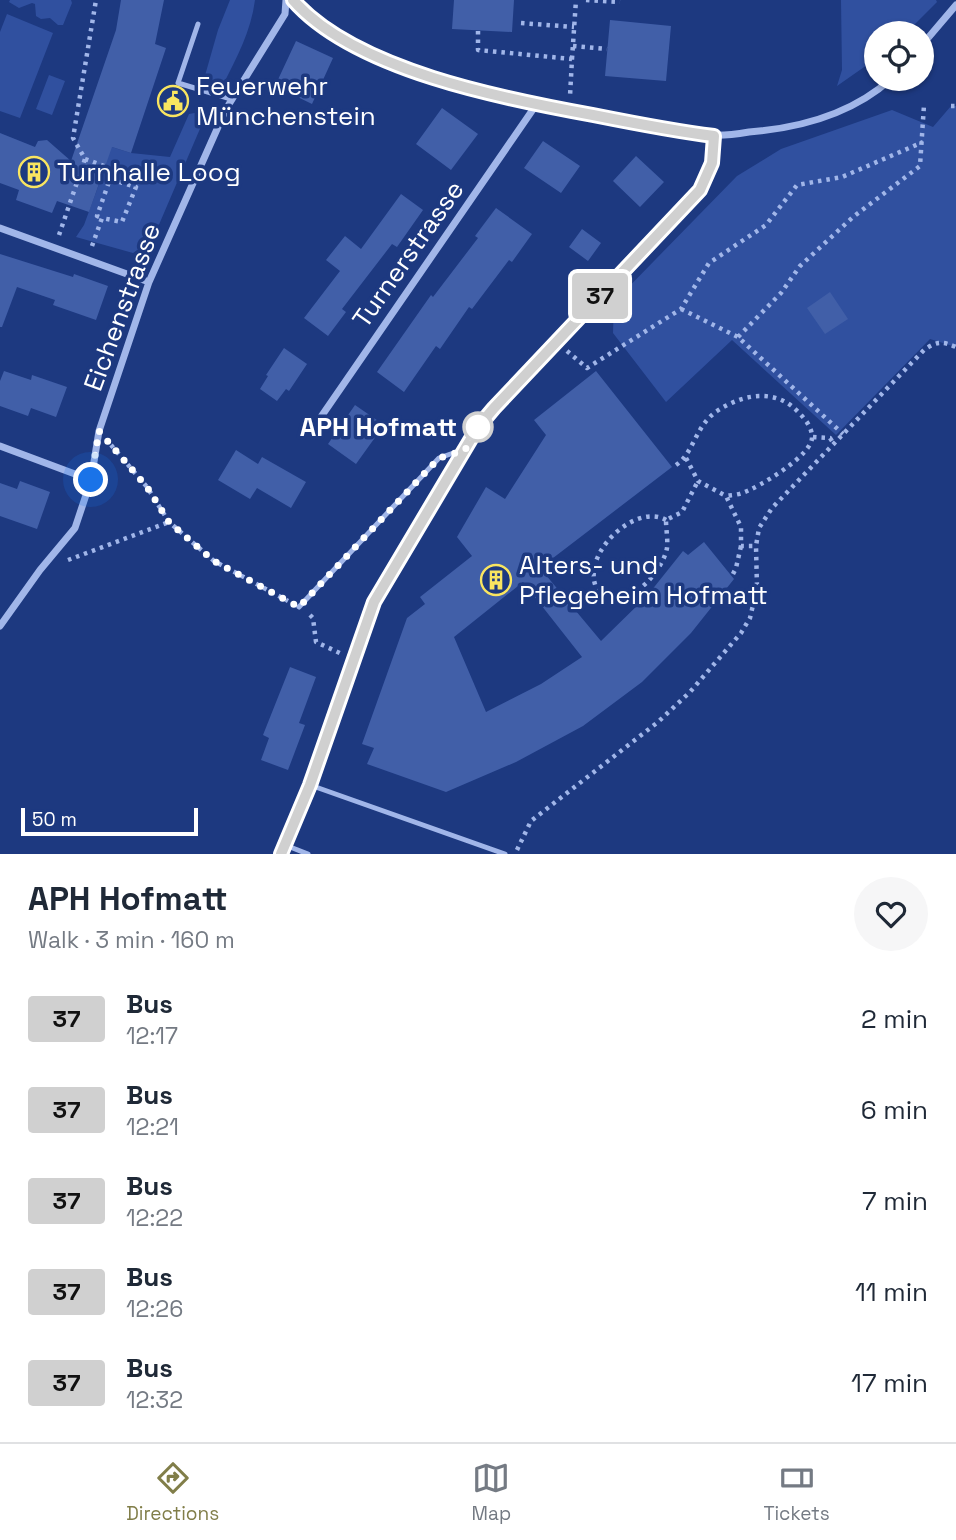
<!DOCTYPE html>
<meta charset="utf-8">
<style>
:root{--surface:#fff;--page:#f6f6f7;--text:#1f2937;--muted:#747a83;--line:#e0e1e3;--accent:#817e49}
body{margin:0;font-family:"Space Grotesk",sans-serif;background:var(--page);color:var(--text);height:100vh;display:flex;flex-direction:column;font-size:26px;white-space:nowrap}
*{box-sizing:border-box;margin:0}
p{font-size:23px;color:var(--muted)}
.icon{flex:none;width:38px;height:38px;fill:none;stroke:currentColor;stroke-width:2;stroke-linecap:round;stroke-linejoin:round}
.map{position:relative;height:854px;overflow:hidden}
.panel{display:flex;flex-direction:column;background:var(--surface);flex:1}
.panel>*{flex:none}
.badge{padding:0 14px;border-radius:5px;font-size:24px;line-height:46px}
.fabs{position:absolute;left:864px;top:21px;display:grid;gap:14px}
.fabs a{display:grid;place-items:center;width:70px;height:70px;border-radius:50%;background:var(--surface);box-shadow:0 2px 5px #0004;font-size:35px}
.scale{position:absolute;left:21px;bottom:18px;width:177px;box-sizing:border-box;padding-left:7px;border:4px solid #fff;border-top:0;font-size:19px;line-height:24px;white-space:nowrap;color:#fff;-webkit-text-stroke:5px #1d3980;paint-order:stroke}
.you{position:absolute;width:35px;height:35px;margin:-18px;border:5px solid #fff;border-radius:50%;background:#1a73e8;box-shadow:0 0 0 10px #1a73e833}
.map>.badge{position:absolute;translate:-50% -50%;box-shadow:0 0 0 4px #fff}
.round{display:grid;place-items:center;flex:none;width:74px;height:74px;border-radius:37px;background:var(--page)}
.headline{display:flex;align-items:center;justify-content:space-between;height:119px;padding:0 28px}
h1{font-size:33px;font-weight:700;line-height:52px}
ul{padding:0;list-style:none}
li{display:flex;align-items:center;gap:21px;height:91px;padding:0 28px}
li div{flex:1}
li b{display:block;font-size:26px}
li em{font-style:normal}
li .badge{min-width:77px;font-weight:700;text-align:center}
.menu{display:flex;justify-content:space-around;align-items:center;height:98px;border-top:2px solid var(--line);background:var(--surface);font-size:19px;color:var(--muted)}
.menu a{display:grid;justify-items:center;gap:4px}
.menu .active{color:var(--accent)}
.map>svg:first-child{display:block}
.green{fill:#30509f}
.building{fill:#415fa8;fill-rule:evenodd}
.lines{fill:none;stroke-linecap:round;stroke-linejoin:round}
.path{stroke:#a1b6e9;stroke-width:4.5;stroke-dasharray:3.5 5;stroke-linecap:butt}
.lane{stroke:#a1b6e9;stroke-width:5}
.street{stroke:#a1b6e9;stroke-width:7}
.line-casing{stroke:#fff;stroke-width:16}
.line{stroke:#d0d0d0;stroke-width:10}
.walk{stroke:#fff;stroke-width:7;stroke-dasharray:0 12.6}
.stop-dot{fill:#fff;stroke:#d0d0d0;stroke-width:3.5}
.labels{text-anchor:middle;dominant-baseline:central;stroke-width:7;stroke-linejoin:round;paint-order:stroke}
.poi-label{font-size:26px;fill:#fff;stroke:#1d3980;text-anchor:start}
.street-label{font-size:26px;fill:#fff;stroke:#1d3980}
.stop-label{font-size:26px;font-weight:bold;fill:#fff;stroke:#1d3980;text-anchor:end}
</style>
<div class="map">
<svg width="956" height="854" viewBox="0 0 956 854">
<rect width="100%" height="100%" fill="#1d3980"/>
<!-- green -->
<path class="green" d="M10,0H71L72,3L63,25H58L50,18L41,19L36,16L35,4L32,3L19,8L9,2Z
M230,0H255C251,31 237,57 223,85L214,87L204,79L218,30Z
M841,0H936L937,2L906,33H877V58L837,86L842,70Z
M7,14L53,33L20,118L0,111V32Z
M49,75L65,81L52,115L36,109Z
M951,106H956V347L930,339L836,435L732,340L666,402L613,333L614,302L737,176L781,149L892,110L933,127Z
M200,112L205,117L152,241L133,253L76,237L84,225L106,165L97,162L96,142L131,153L170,157L189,114Z"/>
<!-- building -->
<path class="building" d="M121,0H164L155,44L166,48L131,153L112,147L89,212L57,201L52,213L16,200L19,190L0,183V133L35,147L38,141L47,140L71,161L116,30Z
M454,0H514L512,32L452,29Z
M610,20L671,26L666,81L605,76Z
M296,41L333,58L312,104L275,86Z
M442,108L478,134L451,170L416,144Z
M543,141L580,166L561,193L524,168Z
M636,156L664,182L640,207L613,181Z
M401,194L423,210L397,247L392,244L342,309L346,312L328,336L304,318L340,271L326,260L345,236L361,249Z
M496,208L532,234L512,262L509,260L472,309L469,307L440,349L436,346L404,392L377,372L431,295L433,297L478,238L475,236Z
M582,229L601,243L588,261L569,247Z
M0,254L73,277L74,274L108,286L96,320L53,305L55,300L17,287L2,327H0Z
M830,292L848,319L825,334L807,308Z
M284,348L307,364L289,391L286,389L277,401L260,389L268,376L266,375Z
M4,371L31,380L32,375L67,387L56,417L31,408L28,416L0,406V381Z
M596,371L672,467L540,568L601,641L647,596L683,551L688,555L704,542L734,579L691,633L642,682L583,726L516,762L446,792L367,764L374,748L362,744L407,618L425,604L420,597L472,556L457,537L486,487L505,499L546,435L534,420ZM523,582L582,657L541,684L486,712L454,637Z
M355,405L384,425L356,464L328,444Z
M236,450L258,464L262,457L306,482L291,508L257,488L250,499L218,480Z
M20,481L50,492L37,529L0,516V483L17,489Z
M290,667L316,677L299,723L305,725L288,770L261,760L269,738L263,735Z"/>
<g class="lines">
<!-- path -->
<path class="path" d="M586,0L620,2
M521,23L574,27
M478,31V50L572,59L570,96
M573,46L607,49
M572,59L576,0
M951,106H956
M85,159L107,167L110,179
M59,235L85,159L73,138L96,0
M92,246L102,218L122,222L136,187L110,179L97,216L102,218
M681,309L738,337L843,434
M738,337L781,293L800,266L853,217L920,166L924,105
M567,351L587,368L681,309L709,263L766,225L797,185L842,177L923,142
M813,437L830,438L834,444
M111,445L147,487L169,522L214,561L288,601
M686,458L698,481L726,496L741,527V546H756
M676,465C694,453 695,426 717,411C744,393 778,388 800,414C806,420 812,428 812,437C813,455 758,488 742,493C737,495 731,495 726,496
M666,520C634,501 574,560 600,594C610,595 623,595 633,592C648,586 664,564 667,548C668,540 666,529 666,520L682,512L698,481
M68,560L169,522
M733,574L736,568L741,546
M310,615L313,618L316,642L342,654
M517,850L531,821L658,722L690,692L741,633L750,618L757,588L756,546L759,528L772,508L924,350C937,341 942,341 956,347"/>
<!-- lane -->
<path class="lane" d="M198,24L178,83L231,99
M299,607L439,458L465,449
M310,785L505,854
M285,845L308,854"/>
<!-- street -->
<path class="street" d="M293,0C356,72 516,101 607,118C642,124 677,134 712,135C724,136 737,134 749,132C801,128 852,114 891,79
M922,45L956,5
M0,228L149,282
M314,427L536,105
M0,446L91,480
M0,626L40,570L75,528L91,480L99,431L149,282L226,109L285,14L286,0
M281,854L310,785L374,602L478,427L494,408L700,190L712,163L714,136"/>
</g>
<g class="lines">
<!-- line casing -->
<g class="line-casing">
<path id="line" d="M281,854L310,785L374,602L478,427L494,408L700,190L712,163L714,136C673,131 633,123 593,115C504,99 354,70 293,0"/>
</g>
<!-- line -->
<use href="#line" class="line"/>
<!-- walk -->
<path class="walk" d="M91,480L99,431L147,487L169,522L214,561L299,607L439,458L465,450L478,427"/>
</g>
<!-- icons -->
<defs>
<g id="civic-ring" transform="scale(1.575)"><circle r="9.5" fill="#1d3980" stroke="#f9e560" stroke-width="1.5"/><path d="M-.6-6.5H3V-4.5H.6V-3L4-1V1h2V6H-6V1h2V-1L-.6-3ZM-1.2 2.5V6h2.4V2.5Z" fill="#f9e560"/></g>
<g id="building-ring" transform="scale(1.575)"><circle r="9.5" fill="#1d3980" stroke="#f9e560" stroke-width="1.5"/><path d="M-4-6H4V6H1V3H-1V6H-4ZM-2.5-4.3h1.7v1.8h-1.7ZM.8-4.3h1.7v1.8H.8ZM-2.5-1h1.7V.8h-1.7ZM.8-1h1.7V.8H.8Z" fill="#f9e560"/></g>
</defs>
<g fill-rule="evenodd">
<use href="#civic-ring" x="173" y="101"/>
<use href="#building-ring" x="34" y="172"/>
<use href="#building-ring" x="496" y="580"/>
</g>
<!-- markers -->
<circle class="stop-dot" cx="478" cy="427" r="14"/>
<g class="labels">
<!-- poi labels -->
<g class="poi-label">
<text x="196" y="86">Feuerwehr<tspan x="196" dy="30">Münchenstein</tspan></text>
<text x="57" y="172">Turnhalle Loog</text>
<text x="519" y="565">Alters- und<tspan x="519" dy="30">Pflegeheim Hofmatt</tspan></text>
</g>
<!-- street labels -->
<g class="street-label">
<text transform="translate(408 254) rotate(-55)">Turnerstrasse</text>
<text transform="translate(122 307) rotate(-70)">Eichenstrasse</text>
</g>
<!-- stop labels -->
<g class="stop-label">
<text x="457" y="427">APH Hofmatt</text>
</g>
</g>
</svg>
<div class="fabs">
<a><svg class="icon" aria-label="locate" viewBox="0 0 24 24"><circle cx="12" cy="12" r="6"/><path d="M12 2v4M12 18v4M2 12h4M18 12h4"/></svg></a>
</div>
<div class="scale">50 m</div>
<div class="you" style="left:91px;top:480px"></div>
<b class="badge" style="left:600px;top:296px;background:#d0d0d0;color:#111">37</b>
</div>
<section class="panel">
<div class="headline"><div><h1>APH Hofmatt</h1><p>Walk · 3 min · 160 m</p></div><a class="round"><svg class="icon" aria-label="heart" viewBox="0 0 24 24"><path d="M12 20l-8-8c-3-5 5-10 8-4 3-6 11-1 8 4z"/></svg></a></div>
<ul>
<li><span class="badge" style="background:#d0d0d0;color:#111">37</span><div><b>Bus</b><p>12:17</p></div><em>2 min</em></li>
<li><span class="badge" style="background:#d0d0d0;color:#111">37</span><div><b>Bus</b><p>12:21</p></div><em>6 min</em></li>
<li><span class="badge" style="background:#d0d0d0;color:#111">37</span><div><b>Bus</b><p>12:22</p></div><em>7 min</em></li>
<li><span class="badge" style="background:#d0d0d0;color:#111">37</span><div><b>Bus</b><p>12:26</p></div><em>11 min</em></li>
<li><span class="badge" style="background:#d0d0d0;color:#111">37</span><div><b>Bus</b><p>12:32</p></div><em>17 min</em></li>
</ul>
</section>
<nav class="menu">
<a class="active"><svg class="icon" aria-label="directions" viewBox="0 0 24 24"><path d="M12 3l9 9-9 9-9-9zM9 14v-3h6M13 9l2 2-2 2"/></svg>Directions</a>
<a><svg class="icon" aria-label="map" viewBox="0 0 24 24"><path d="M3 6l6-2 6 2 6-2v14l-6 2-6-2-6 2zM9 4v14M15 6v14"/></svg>Map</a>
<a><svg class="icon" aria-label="tickets" viewBox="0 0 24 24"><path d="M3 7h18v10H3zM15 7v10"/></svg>Tickets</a>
</nav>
